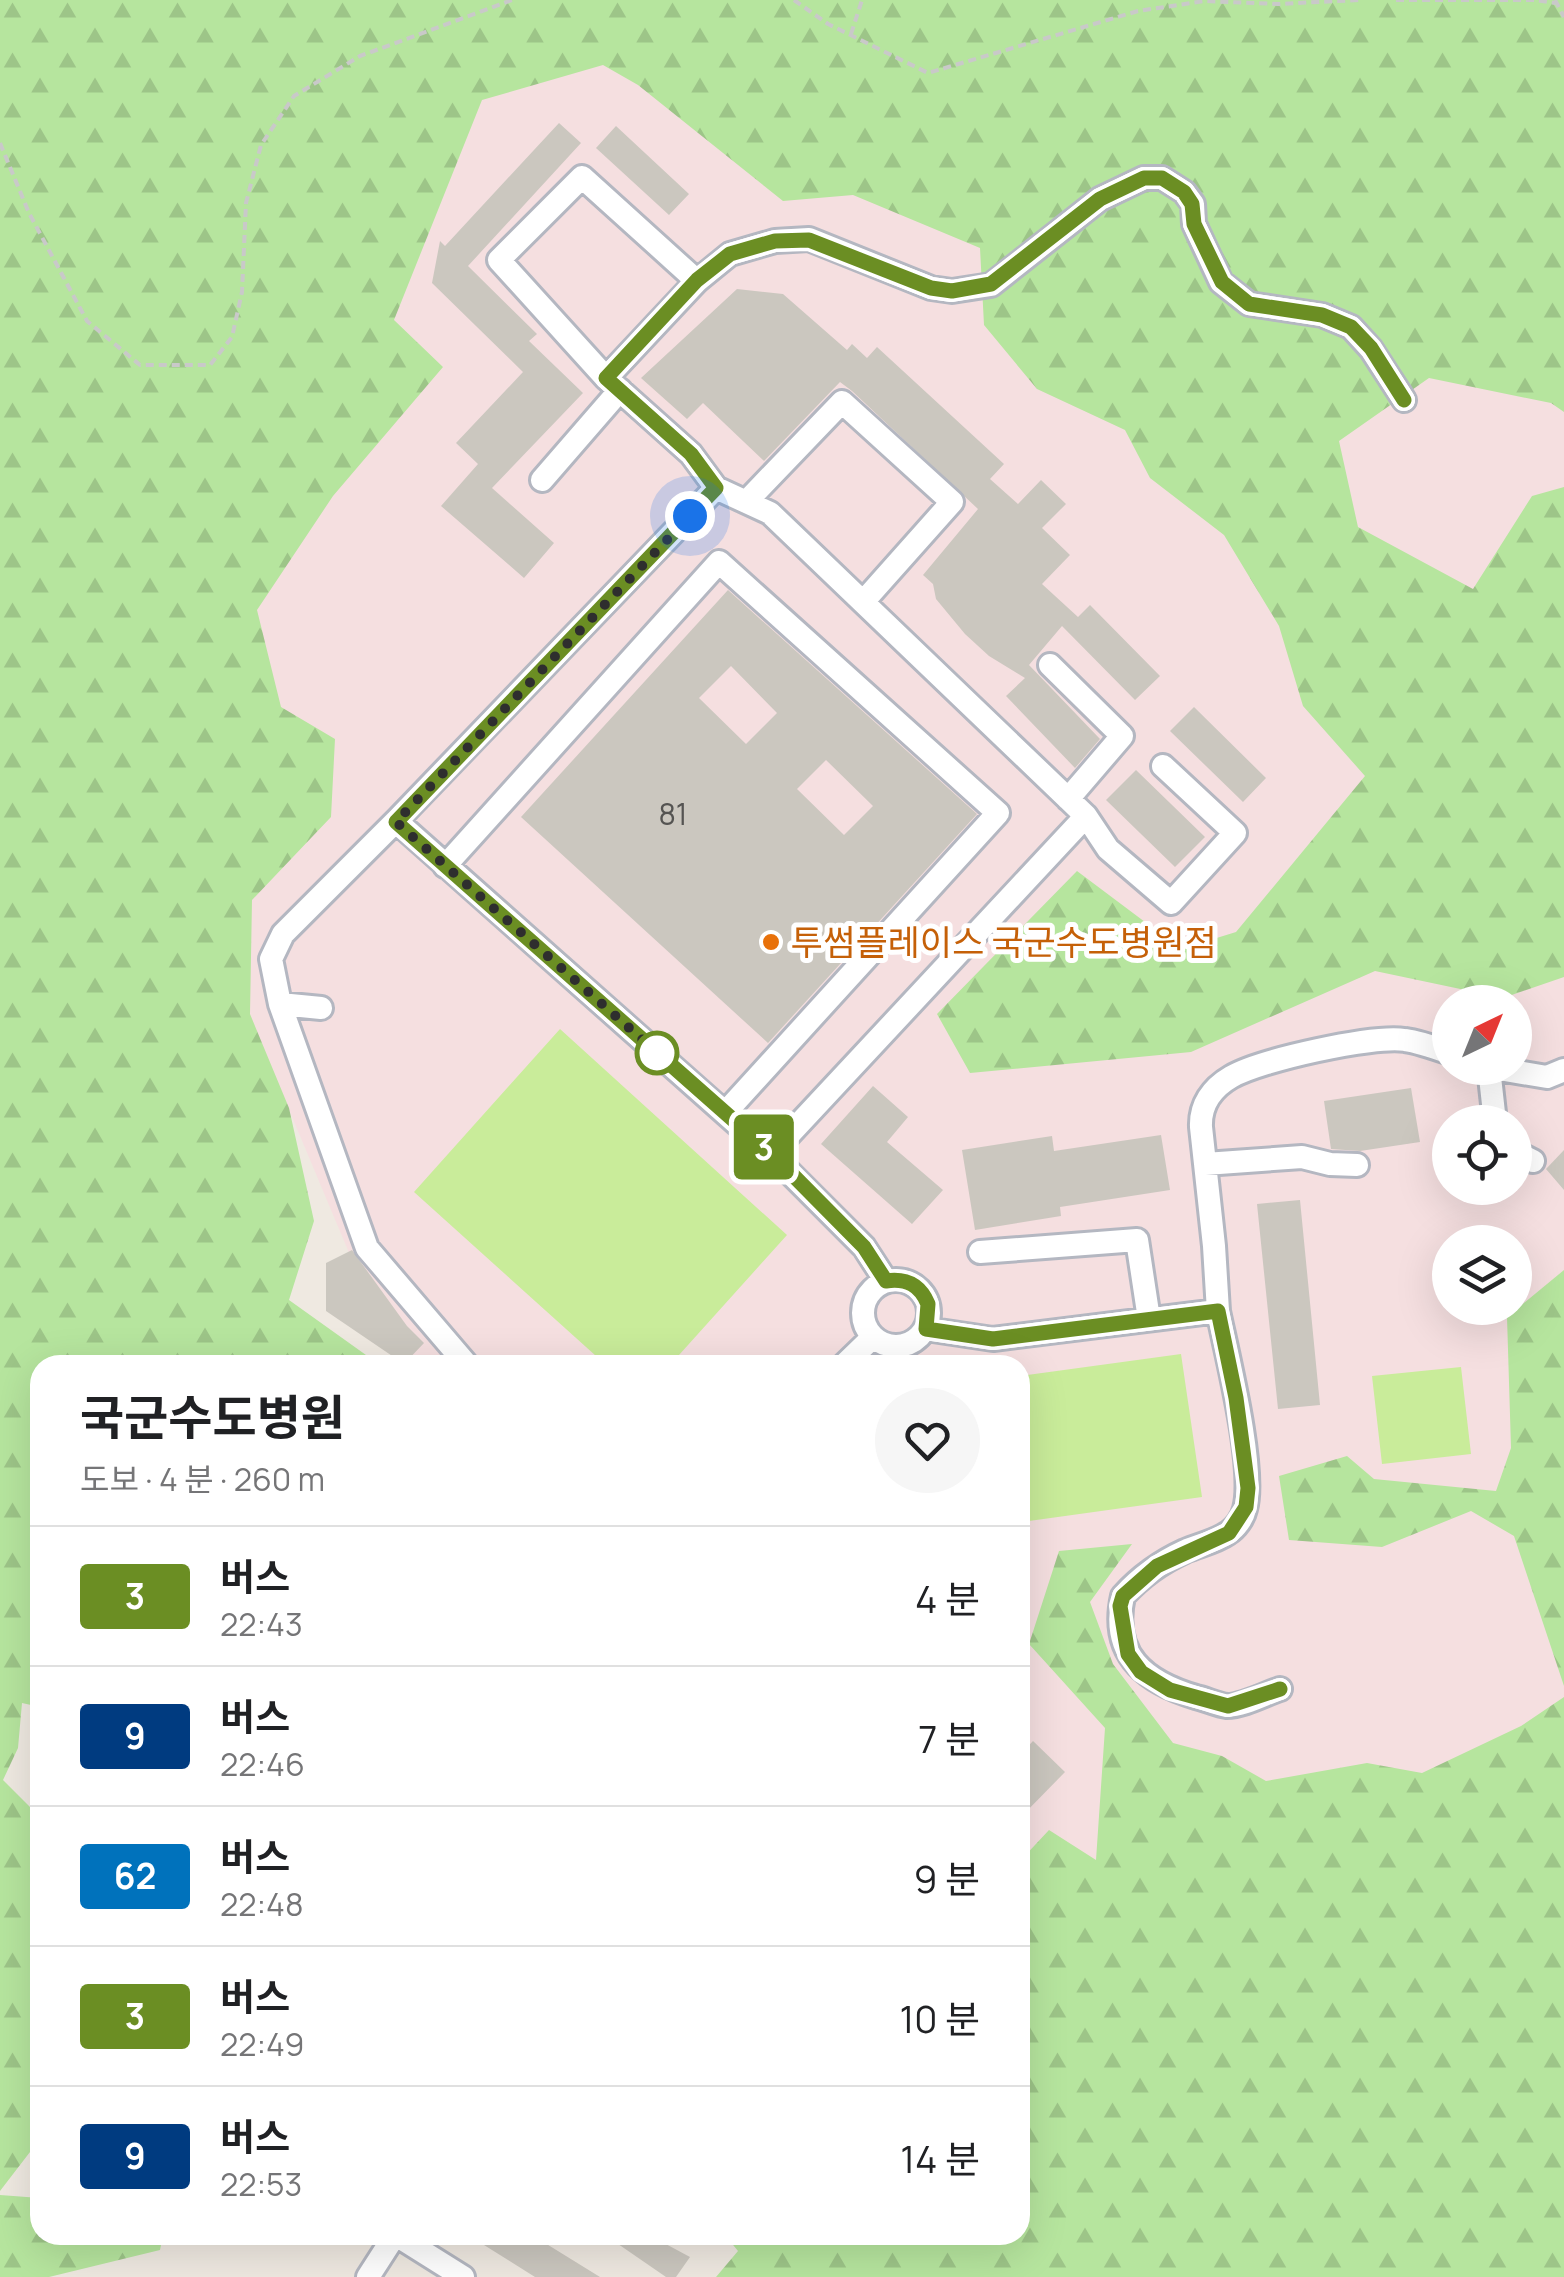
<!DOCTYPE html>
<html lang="ko">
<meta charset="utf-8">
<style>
:root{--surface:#fff;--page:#f6f6f6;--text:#202124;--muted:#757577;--line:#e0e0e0}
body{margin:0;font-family:Manrope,"Noto Sans KR",sans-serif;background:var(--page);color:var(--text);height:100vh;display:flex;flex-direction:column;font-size:38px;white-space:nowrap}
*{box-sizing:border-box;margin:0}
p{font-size:32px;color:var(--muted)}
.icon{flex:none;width:55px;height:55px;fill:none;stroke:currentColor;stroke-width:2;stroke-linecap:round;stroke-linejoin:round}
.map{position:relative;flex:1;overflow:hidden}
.side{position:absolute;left:30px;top:1355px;width:1000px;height:890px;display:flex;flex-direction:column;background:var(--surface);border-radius:30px;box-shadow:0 10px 40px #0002}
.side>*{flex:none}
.badge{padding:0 20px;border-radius:8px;font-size:35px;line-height:65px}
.needle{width:65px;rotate:43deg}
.tools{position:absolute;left:1432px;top:985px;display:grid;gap:20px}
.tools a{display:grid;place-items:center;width:100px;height:100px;border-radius:50%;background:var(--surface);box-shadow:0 10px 40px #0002;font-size:50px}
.you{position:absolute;width:50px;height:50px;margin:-25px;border:8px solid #fff;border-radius:50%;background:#1a73e8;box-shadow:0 0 0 15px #1a73e833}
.map>.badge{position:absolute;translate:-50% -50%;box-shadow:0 0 0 5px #fff}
.round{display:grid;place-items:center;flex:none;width:105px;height:105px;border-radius:52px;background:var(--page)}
.overview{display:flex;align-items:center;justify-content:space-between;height:170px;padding:0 50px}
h1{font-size:48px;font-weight:700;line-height:75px}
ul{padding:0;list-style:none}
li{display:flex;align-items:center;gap:30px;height:140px;padding:0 50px;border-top:2px solid var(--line)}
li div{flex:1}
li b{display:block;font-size:38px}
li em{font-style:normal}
li .badge{min-width:110px;font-weight:700;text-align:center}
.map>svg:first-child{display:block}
.medical{fill:#f5dfe0;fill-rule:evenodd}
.forest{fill:url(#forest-firs)}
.pitch{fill:#c9ec9a}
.building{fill:#cbc7bf;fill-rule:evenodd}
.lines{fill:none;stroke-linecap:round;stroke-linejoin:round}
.minor-casing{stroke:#b4b7c1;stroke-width:28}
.path{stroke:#c9c9c9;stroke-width:4;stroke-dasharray:8 5;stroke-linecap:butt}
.minor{stroke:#fff;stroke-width:22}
.line-casing{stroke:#fff;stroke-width:22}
.line{stroke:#6b8e23;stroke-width:15}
.walk{stroke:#2e2e2e;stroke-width:10;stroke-dasharray:0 18}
.food-dot{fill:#e8710a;stroke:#fff;stroke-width:4}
.stop-dot{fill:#fff;stroke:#6b8e23;stroke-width:5}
.labels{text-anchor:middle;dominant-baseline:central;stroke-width:10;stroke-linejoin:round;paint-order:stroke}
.number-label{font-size:30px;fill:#555452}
.food-label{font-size:35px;fill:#c56008;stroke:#fff;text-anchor:start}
</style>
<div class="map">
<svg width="1564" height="2277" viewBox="0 0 1564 2277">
<defs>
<pattern id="forest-firs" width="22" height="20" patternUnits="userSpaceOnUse" patternTransform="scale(2.5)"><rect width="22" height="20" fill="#b6e59e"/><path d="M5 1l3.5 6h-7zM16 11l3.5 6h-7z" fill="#9dc588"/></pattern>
</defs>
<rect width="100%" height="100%" fill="#efe9e1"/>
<!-- medical -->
<path class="medical" d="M485,38L1564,98V1876L1020,1987V1365H396L277,1081L209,940L251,232ZM1450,1002H1515V1068H1450ZM1450,1122H1515V1188H1450ZM1450,1242H1515V1308H1450Z"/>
<!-- forest -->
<path class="forest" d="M0,0H1564V412L1551,403L1429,378L1339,441L1358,527L1473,589L1532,496L1564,487V977L1503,998L1375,971L1191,1052L970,1073L937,1014L1077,871L1181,949L1236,932L1365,776L1303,706L1279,626L1224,535L1150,478L1125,430L1037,389L984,325L980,248L853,195L783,201L638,85L603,65L482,100L394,320L443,367L333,496L257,610L281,707L335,739L331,817L252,900L250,1014L289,1108L314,1221L289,1300L380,1365H40V1707L22,1703L18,1748L3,1780L34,1811L40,1809V2139L0,2191Z
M1564,1270V1686L1514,1536L1471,1511L1382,1547L1289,1540L1279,1476L1347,1456L1374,1479L1496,1491L1511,1448L1507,1317Z
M1132,1544L1090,1602L1113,1664L1173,1743L1222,1756L1266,1781L1367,1763L1422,1773L1521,1726L1564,1697V2277H716L738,2251L725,2235H1020V1861L1049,1830L1096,1860L1105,1728L1029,1644L1059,1551Z
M0,2195L40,2198V2235H163L160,2250L49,2277H0Z"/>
<!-- pitch -->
<path class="pitch" d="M560,1029L787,1235L670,1365H606L414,1192Z
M1181,1354L1202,1497L1029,1521L1020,1454V1376Z
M1461,1367L1471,1454L1382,1464L1372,1376Z"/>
<!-- building -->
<path class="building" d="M559,123L581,143L468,266L537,334L529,341L583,393L492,488L554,543L524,578L441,506L478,464L456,443L523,372L432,283L440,241L445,246Z
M616,126L689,194L669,215L596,148Z
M737,289L783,294L847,350L852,344L867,358L877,347L1004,464L990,479L1018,504L1041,480L1066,504L1042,528L1070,555L1042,584L1078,617L1090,605L1160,676L1135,700L1062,626L1029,665L1100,739L1075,768L1006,696L1025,678L989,656L965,634L936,599L933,584L923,575L978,509L852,391L840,382L764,461L703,403L687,419L641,378Z
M728,590L977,814L768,1043L521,817ZM731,666L777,713L746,744L699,698ZM826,760L873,806L844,835L797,789Z
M1194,707L1266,778L1243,802L1170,731Z
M1136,770L1205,837L1175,867L1106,800Z
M873,1086L908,1117L887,1142L943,1190L912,1224L821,1144Z
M1411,1088L1420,1142L1360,1151L1331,1149L1324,1101Z
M1161,1135L1170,1190L1060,1207L1061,1216L975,1230L962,1150L1052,1136L1054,1151Z
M1564,1150V1190L1546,1169Z
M1300,1200L1320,1405L1278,1409L1257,1204Z
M352,1250L407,1326L424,1343L404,1364L326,1311V1263Z
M1033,1741L1065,1772L1020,1818V1755Z
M468,2235H532L600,2277H535Z
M605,2235H649L690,2257L676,2277H666Z"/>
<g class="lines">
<!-- minor casing -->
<g class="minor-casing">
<path id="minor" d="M606,378L499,260L582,177L697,281
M542,480L620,390
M716,488L691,454L606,378L697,281L730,254L775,241L809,239L931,288L952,291L991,285L1100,199L1144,178H1162L1184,192L1193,204L1194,224L1221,282L1249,304L1322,315L1351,327L1371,349L1404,400
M746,502L842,402L952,502L863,602
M1050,665L1122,736L1068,799
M1086,816L1108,849L1171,903L1235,833L1163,766
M396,821L283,934L271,959L280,1004L367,1248L467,1365
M445,866L719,562L998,813L725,1113
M280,1004L321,1008
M1489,1068L1495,1122
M1493,1068L1547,1077L1564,1070
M1515,1152L1533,1161
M771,1154L396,821L716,488L770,513L1086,816L771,1154L864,1247L886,1281
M1205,1164L1302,1157L1330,1164L1357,1165
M980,1252L1137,1240L1149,1319
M863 1313a33 33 0 1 1 66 0a33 33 0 1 1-66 0Z
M1218,1311C1227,1354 1256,1470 1245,1509C1243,1518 1236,1528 1228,1533C1215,1542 1199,1545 1185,1551C1161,1562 1141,1576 1123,1596C1110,1655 1145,1682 1196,1697C1205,1699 1218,1705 1227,1706C1243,1706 1265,1694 1280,1689
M926,1329L993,1339L1218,1311L1214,1246L1201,1127C1200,1105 1212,1088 1231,1077C1260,1060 1373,1035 1405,1040C1420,1042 1436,1048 1450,1053
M844,1365L873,1337
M396,2235L463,2277
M368,2277L395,2235"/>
</g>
<!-- path -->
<path class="path" d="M794,0L828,24L928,73L1138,11L1205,1L1278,4L1359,0
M1396,0H1535L1555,3
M1555,0L1564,17
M851,34L862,0
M0,143L29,213L87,321L140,365H210L232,337L242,292L246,203L261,145L294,96L360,56L512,0"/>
<!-- minor -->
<use href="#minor" class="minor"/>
</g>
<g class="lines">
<!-- line casing -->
<g class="line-casing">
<path id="line" d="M1280,1689L1228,1706L1170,1690L1141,1672L1128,1654L1120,1606L1123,1596L1157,1566L1229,1533L1246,1507L1248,1488L1236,1398L1218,1311L993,1339L926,1329L928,1304C920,1285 907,1278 886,1281L864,1247L772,1154L396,822L716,488L691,454L606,378L697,280L730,254L775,241L809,240L931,288L952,291L991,284L1100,199L1144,178H1162L1184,192L1192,204L1194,224L1222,282L1249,304L1322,315L1351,327L1371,348L1404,400"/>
</g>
<!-- line -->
<use href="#line" class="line"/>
<!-- walk -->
<path class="walk" d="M657,1053L670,1064L396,822L690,516"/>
</g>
<!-- markers -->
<circle class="food-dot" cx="771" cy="942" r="10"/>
<circle class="stop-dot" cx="657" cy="1053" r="20"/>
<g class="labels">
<!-- number labels -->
<g class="number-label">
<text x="673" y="813">81</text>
</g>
<!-- food labels -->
<g class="food-label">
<text x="791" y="942">투썸플레이스 국군수도병원점</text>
</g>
</g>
</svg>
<div class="tools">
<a><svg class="needle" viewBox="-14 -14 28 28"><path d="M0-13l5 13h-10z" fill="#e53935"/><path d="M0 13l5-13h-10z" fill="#757577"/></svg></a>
<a><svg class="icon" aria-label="locate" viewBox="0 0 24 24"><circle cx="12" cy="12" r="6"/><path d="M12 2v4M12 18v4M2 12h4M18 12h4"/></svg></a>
<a><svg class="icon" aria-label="layers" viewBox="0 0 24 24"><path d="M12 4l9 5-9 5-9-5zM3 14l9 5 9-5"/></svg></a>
</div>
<div class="you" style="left:690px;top:516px"></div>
<b class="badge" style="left:764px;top:1147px;background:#6b8e23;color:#fff">3</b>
<section class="side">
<div class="overview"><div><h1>국군수도병원</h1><p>도보 · 4 분 · 260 m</p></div><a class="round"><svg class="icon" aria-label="heart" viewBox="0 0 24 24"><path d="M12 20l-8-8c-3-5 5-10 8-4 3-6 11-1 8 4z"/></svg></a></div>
<ul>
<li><span class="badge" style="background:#6b8e23;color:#fff">3</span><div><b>버스</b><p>22:43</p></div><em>4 분</em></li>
<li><span class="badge" style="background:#003b80;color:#fff">9</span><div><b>버스</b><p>22:46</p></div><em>7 분</em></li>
<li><span class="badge" style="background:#0072bc;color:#fff">62</span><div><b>버스</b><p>22:48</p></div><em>9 분</em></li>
<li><span class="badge" style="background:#6b8e23;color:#fff">3</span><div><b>버스</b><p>22:49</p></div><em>10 분</em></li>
<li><span class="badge" style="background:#003b80;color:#fff">9</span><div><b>버스</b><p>22:53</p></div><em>14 분</em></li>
</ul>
</section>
</div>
